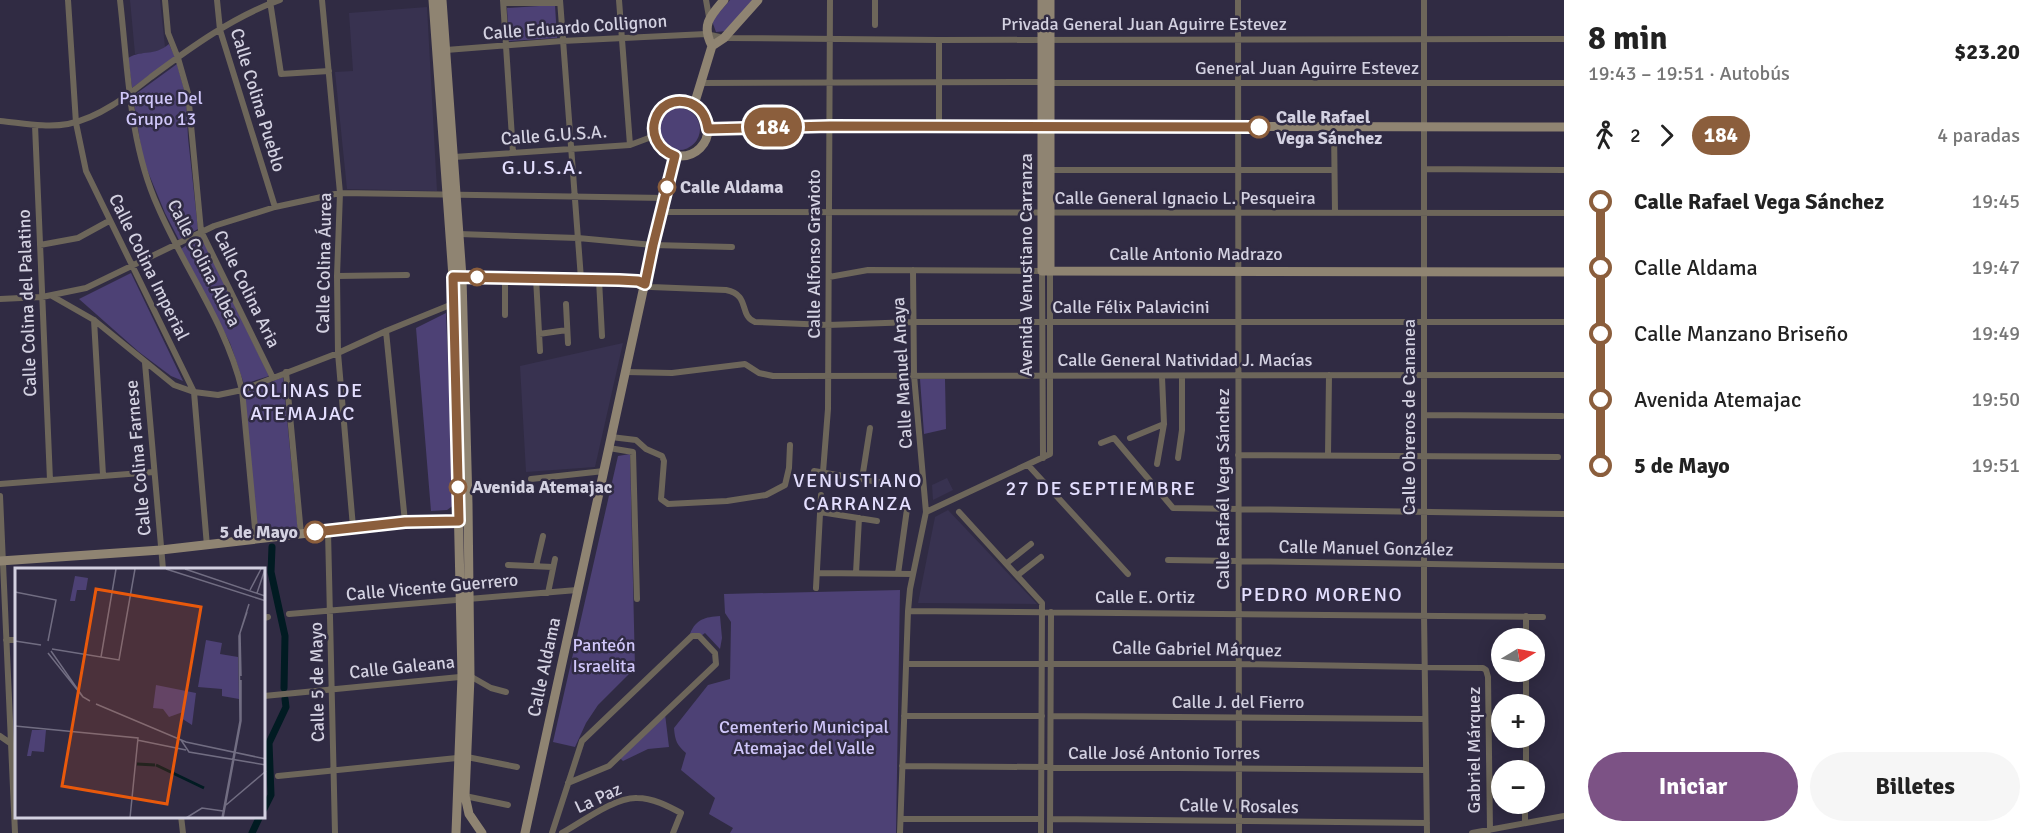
<!DOCTYPE html>
<html lang="es">
<meta charset="utf-8">
<style>
:root{--surface:#fff;--page:#f6f6f6;--text:#222;--muted:#767676;--accent:#7c5285}
body{margin:0;font-family:Signika,sans-serif;background:var(--page);color:var(--text);height:100vh;display:flex;flex-direction:column;font-size:22px;white-space:nowrap}
*{box-sizing:border-box;margin:0}
p{font-size:20px;color:var(--muted)}
.icon{flex:none;width:33px;height:33px;fill:none;stroke:currentColor;stroke-width:2;stroke-linecap:round;stroke-linejoin:round}
.map{position:relative;flex:1;overflow:hidden}
.panel{display:flex;flex-direction:column;background:var(--surface);width:480px}
.panel>*{flex:none}
.badge{padding:0 12px;border-radius:20px;font-size:21px;line-height:39px}
.needle{width:39px;rotate:80deg}
.buttons{position:absolute;left:1491px;top:628px;display:grid;gap:12px}
.buttons a{display:grid;place-items:center;width:54px;height:54px;border-radius:50%;background:var(--surface);box-shadow:0 3px 15px #0003;font-size:30px}
.map>.badge{position:absolute;translate:-50% -50%;box-shadow:0 0 0 3px #fff}
.legs{display:flex;align-items:center;gap:9px;height:66px;padding:0 24px;font-size:20px}
.legs p{margin-inline-start:auto}
.overview{display:flex;align-items:center;justify-content:space-between;height:102px;padding:0 24px}
h1{font-size:33px;font-weight:800;line-height:45px}
.action{display:flex;gap:12px;margin-top:auto;padding:12px 24px}
.action a{flex:1;height:69px;border-radius:36px;background:var(--accent);color:#fff;font-size:24px;font-weight:800;line-height:69px;text-align:center}
.action a+a{background:var(--page);color:var(--text)}
ul{padding:0 24px;list-style:none}
li{display:flex;align-items:center;gap:21px;height:66px;font-size:22px}
li i{display:grid;place-items:center;width:9px;height:100%;margin:0 8px;background:currentColor}
li i::after{content:'';width:15px;height:15px;margin:-8px;border:4px solid;border-radius:50%;background:var(--surface)}
li p{margin-inline-start:auto}
li:first-child i{background:linear-gradient(#0000 50%,currentColor 0)}
li:last-child i{background:linear-gradient(currentColor 50%,#0000 0)}
main{display:flex;flex:1;min-height:0}
.map>svg:first-child{display:block}
.built{fill:#383250}
.green{fill:#4d4175}
.lines{fill:none;stroke-linecap:round;stroke-linejoin:round}
.canal{stroke:#011b22;stroke-width:7}
.street{stroke:#6d665a;stroke-width:6}
.secondary{stroke:#8f8472;stroke-width:9}
.line-1-casing{stroke:#fff;stroke-width:14}
.line-1{stroke:#8b5e3c;stroke-width:9}
.stop-1-dot{fill:#fff;stroke:#8b5e3c;stroke-width:3}
.labels{text-anchor:middle;dominant-baseline:central;stroke-width:5;stroke-linejoin:round;paint-order:stroke}
.street-label{font-size:18px;fill:#d3d1e1;stroke:#302b43}
.park-label{font-size:18px;fill:#d0c7fa;stroke:#302b43}
.stop-label{font-size:18px;font-weight:bold;fill:#d3d1e1;stroke:#302b43;text-anchor:start}
.neighbourhood-label{font-size:20px;letter-spacing:1.5px;fill:#e4dfff;stroke:#302b43}
.inset-river{fill:none;stroke:#011b22;stroke-width:3}
.inset-road{fill:none;stroke:#716d82;stroke-width:1.5}
.view{fill:#e8590c;fill-opacity:0.15;stroke:#e8590c;stroke-width:3}
.inset-edge{fill:none;stroke:#d3d1e1;stroke-width:3}
</style>
<main>
<div class="map">
<svg width="1564" height="833" viewBox="0 0 1564 833">
<rect width="100%" height="100%" fill="#302b43"/>
<!-- built -->
<path class="built" d="M130,0H160L165,47L158,52L135,54Z
M427,7L437,191L347,189L335,72L353,71L349,13Z
M623,343L595,467L526,472L520,366Z
M947,478L953,490L933,500L932,485Z
M948,510L1037,604L918,603L935,517Z"/>
<!-- green -->
<path class="green" d="M730,0H754L727,31L716,32L712,21Z
M555,5L557,38L509,41L507,8Z
M169,44L175,57L132,88L128,58C144,49 153,57 169,44Z
M177,64L186,96L188,138L198,229L179,240L165,213L143,160L133,96Z
M658 129a21 21 0 1 1 42 0a21 21 0 1 1-42 0Z
M201,235L269,376L244,384L230,343L181,249Z
M131,273L183,381L171,376L139,352L79,299Z
M446,313L454,505L447,510L431,511L416,328Z
M283,377L298,532L258,536L244,393Z
M920,379H945L946,429L924,434Z
M630,454L635,668L598,705L586,723L575,747L553,742L618,456Z
M900,590L896,833H730L733,828L709,814L715,798L681,770L686,753C677,745 675,741 674,728L708,685L730,679L731,622L725,613L724,594Z
M720,616L722,638L720,649L705,633L701,636L696,633L690,634C696,619 705,617 720,616Z
M665,714L669,747L648,749L623,761L620,758Z"/>
<g class="lines">
<!-- canal -->
<path class="canal" d="M272,547L271,572L285,636L284,688
M264,809L271,795L269,743L286,707L285,699
M252,833L260,816"/>
<!-- street -->
<path class="street" d="M68,0L76,123L86,171L194,392L207,546
M120,0C128,69 129,143 158,207C185,270 226,323 242,390L256,539
M165,0L168,33L178,58L188,93L201,231L273,378
M217,0L220,30L275,207
M322,0L340,193L337,276L338,353L353,527
M503,0L513,153
M560,0L581,279
M619,0L630,145
M706,0L709,17
M1238,0L1239,833
M1424,0V615L1427,833
M270,1L281,74L329,71
M504,3H560
M875,25V0
M446,50L562,41L706,34L724,38L939,40L1564,39
M701,83L1042,82
M1050,83H1564
M0,121C22,123 46,128 68,124C99,118 127,96 151,77C190,48 234,16 280,0
M35,125L50,480
M939,126V40
M1334,127L1335,213
M708,129L829,126H1042
M454,157L630,145L654,136
M1424,169L1564,170
M1050,170H1334
M662,212L1564,213
M459,234L578,238L653,245L732,247
M40,245L78,238L109,221
M337,276L407,275
M460,277L638,281L651,287L726,290C751,295 738,315 755,322L828,325L914,322H1564
M829,277L868,270L1042,271L1043,458
M505,278V315
M536,278L540,351
M599,280L602,336
M52,296L94,320L174,385L194,392L218,395L242,390L338,353L386,331L455,303
M0,299L42,297L86,288L214,226L275,207L340,193L665,198
M566,304L568,343
M94,320L103,475
M386,331L405,522
M539,334L567,330
M145,363L163,569
M286,372L301,534
M626,372L672,373L745,364L759,373L773,376L1564,375
M1424,415L1562,416
M611,437L636,440L646,449L662,456L664,461L661,499L668,504L727,501L766,495L785,485L789,468L790,445
M1130,438L1164,424
M1101,443L1114,438L1173,508L1564,514
M609,448L633,452L637,599
M1238,455L1558,457
M1328,455L1329,375
M1178,458L1182,430V376
M1157,464L1164,424L1162,377
M1028,465L1128,574
M814,471L890,484
M823,472L828,409L830,0
M531,479L604,471
M862,479L870,428
M0,484L154,472
M0,496L15,833
M820,512L877,521
M926,512L1050,454V271
M959,512L1042,603L1041,833
M328,531L335,833
M1168,560L1564,566
M1007,563L1031,544
M508,565L553,567
M536,566L543,536
M817,573L913,574
M856,573L859,518
M898,574L907,509
M1018,575L1041,557
M816,588L821,495
M548,593L555,559
M908,611L1543,617
M289,614L577,590
M264,618L268,617
M1526,639V616
M6,640H16
M906,664H1239L1483,668L1486,670L1488,677L1490,830
M264,696L470,676L491,688L506,692
M1526,705V672
M904,716H1042
M1051,716L1424,719
M0,736L10,743
M902,766L1425,770
M1526,771V738
M278,776L467,757L517,767
M465,796L508,805
M181,816L183,833
M901,819H1041
M1051,819L1427,823
M1525,823V804
M552,833L582,741L692,636H699L715,653L716,664L609,766L568,783
M562,833C582,822 615,797 637,798C653,798 668,806 681,813L673,833
M900,833L908,611L910,589L926,512L914,375L913,270
M1050,833L1051,612
M1472,833L1564,816"/>
<!-- secondary -->
<path class="secondary" d="M433,0L453,277L462,676L456,833
M442,0L462,277L468,504L470,677L465,796L469,814L482,833
M1042,0V271L1564,272
M712,46C701,25 710,16 724,0
M654 129a27 27 0 1 1 54 0a27 27 0 1 1-54 0Z
M694,105L712,46L724,38L758,0
M1042,126L1564,127
M1050,271V0
M0,561L161,550L405,522H463
M525,833L653,245L675,156"/>
</g>
<g class="lines">
<!-- line-1 casing -->
<g class="line-1-casing">
<path id="line-1" d="M315,532L405,522L459,521L453,277L619,280L638,281L645,284L653,245L675,156C637,142 655,91 690,103C702,108 706,117 708,129L830,126L1259,127"/>
</g>
<!-- line-1 -->
<use href="#line-1" class="line-1"/>
</g>
<!-- markers -->
<g class="stop-1-dot">
<circle cx="1259" cy="127" r="10"/>
<circle cx="667" cy="187" r="8"/>
<circle cx="477" cy="277" r="8"/>
<circle cx="458" cy="487" r="8"/>
<circle cx="315" cy="532" r="10"/>
</g>
<g class="labels">
<!-- street labels -->
<g class="street-label">
<text x="1144" y="24">Privada General Juan Aguirre Estevez</text>
<text transform="translate(575 27) rotate(-4)">Calle Eduardo Collignon</text>
<text x="1307" y="68">General Juan Aguirre Estevez</text>
<text transform="translate(258 100) rotate(73)">Calle Colina Pueblo</text>
<text transform="translate(554 135) rotate(-4)">Calle G.U.S.A.</text>
<text x="1185" y="198">Calle General Ignacio L. Pesqueira</text>
<text transform="translate(814 254) rotate(-90)">Calle Alfonso Gravioto</text>
<text x="1196" y="254">Calle Antonio Madrazo</text>
<text transform="translate(204 263) rotate(63)">Calle Colina Albea</text>
<text transform="translate(324 263) rotate(-89)">Calle Colina Áurea</text>
<text transform="translate(1026 265) rotate(-90)">Avenida Venustiano Carranza</text>
<text transform="translate(149 267) rotate(64)">Calle Colina Imperial</text>
<text transform="translate(247 289) rotate(64)">Calle Colina Aria</text>
<text transform="translate(27 303) rotate(-92)">Calle Colina del Palatino</text>
<text x="1131" y="307">Calle Félix Palavicini</text>
<text x="1185" y="360">Calle General Natividad J. Macías</text>
<text transform="translate(902 373) rotate(-93)">Calle Manuel Anaya</text>
<text transform="translate(1409 417) rotate(-90)">Calle Obreros de Cananea</text>
<text transform="translate(138 458) rotate(-95)">Calle Colina Farnese</text>
<text transform="translate(1223 489) rotate(-90)">Calle Rafaél Vega Sánchez</text>
<text transform="translate(1366 548) rotate(1)">Calle Manuel González</text>
<text transform="translate(432 587) rotate(-5)">Calle Vicente Guerrero</text>
<text x="1145" y="597">Calle E. Ortiz</text>
<text transform="translate(1197 649) rotate(1)">Calle Gabriel Márquez</text>
<text transform="translate(402 667) rotate(-6)">Calle Galeana</text>
<text transform="translate(544 667) rotate(-78)">Calle Aldama</text>
<text transform="translate(317 682) rotate(-91)">Calle 5 de Mayo</text>
<text x="1238" y="702">Calle J. del Fierro</text>
<text transform="translate(1474 750) rotate(-90)">Gabriel Márquez</text>
<text x="1164" y="753">Calle José Antonio Torres</text>
<text transform="translate(598 798) rotate(-25)">La Paz</text>
<text transform="translate(1239 806) rotate(1)">Calle V. Rosales</text>
</g>
<!-- park labels -->
<g class="park-label">
<text x="161" y="98">Parque Del<tspan x="161" dy="21">Grupo 13</tspan></text>
<text x="604" y="645">Panteón<tspan x="604" dy="21">Israelita</tspan></text>
<text x="804" y="727">Cementerio Municipal<tspan x="804" dy="21">Atemajac del Valle</tspan></text>
</g>
<!-- stop labels -->
<g class="stop-label">
<text x="1276" y="117">Calle Rafael<tspan x="1276" dy="21">Vega Sánchez</tspan></text>
<text x="680" y="187">Calle Aldama</text>
<text x="472" y="487">Avenida Atemajac</text>
<text x="298" y="532" text-anchor="end">5 de Mayo</text>
</g>
<!-- neighbourhood labels -->
<g class="neighbourhood-label">
<text x="543" y="167">G.U.S.A.</text>
<text x="303" y="390">COLINAS DE<tspan x="303" dy="23">ATEMAJAC</tspan></text>
<text x="858" y="480">VENUSTIANO<tspan x="858" dy="23">CARRANZA</tspan></text>
<text x="1101" y="488">27 DE SEPTIEMBRE</text>
<text x="1322" y="594">PEDRO MORENO</text>
</g>
</g>
<!-- overview -->
<g transform="translate(15 568)">
<rect width="250" height="250" fill="#302b43"/>
<path d="M60,8L73,10L71,22H62L60,33H55ZM191,72L207,75L205,86L223,89L224,131L207,128V121L183,119ZM141,117L181,125L177,157L166,150L168,144L154,149L148,141L138,140ZM17,162H31L29,184L17,183L16,188H12Z" fill="#4d4175"/>
<path class="inset-river" d="M122,196L140,197M141,197L189,220"/>
<path class="inset-road" d="M151,1L251,33M170,1L250,28M235,22L246,1M0,24L41,32L33,73M242,25L250,1M0,73L26,77M37,81L104,92L120,1M36,83L68,129L75,133M33,85L68,129M86,89L101,1M226,108L225,65L232,44M81,136L171,174L251,191M0,158L123,170L115,250M122,172L171,182M166,172L174,184L251,197M211,237L251,203M171,250L187,240L208,243M207,250L225,153L224,68L234,36M208,250L226,153V112"/>
<path class="view" d="M81,21L186,39L152,236L47,218Z"/>
<rect width="250" height="250" class="inset-edge"/>
</g>
</svg>
<div class="buttons">
<a><svg class="needle" viewBox="-14 -14 28 28"><path d="M0-13l5 13h-10z" fill="#e53935"/><path d="M0 13l5-13h-10z" fill="#767676"/></svg></a>
<a>+</a>
<a>−</a>
</div>
<b class="badge" style="left:773px;top:127px;background:#8b5e3c;color:#fff">184</b>
</div>
<section class="panel">
<div class="overview"><div><h1>8 min</h1><p>19:43 – 19:51 · Autobús</p></div><b>$23.20</b></div>
<div class="legs"><svg class="icon" aria-label="walk" viewBox="0 0 24 24"><circle cx="13" cy="4" r="2"/><path d="M13 8l-2 6 4 7M11 14l-3 7M7 12l3-4h3l4 4"/></svg>2<svg class="icon" aria-label="forward" viewBox="0 0 24 24"><path d="M9 5l7 7-7 7"/></svg><b class="badge" style="background:#8b5e3c;color:#fff">184</b><p>4 paradas</p></div>
<ul>
<li><i style="color:#8b5e3c"></i><b>Calle Rafael Vega Sánchez</b><p>19:45</p></li>
<li><i style="color:#8b5e3c"></i><span>Calle Aldama</span><p>19:47</p></li>
<li><i style="color:#8b5e3c"></i><span>Calle Manzano Briseño</span><p>19:49</p></li>
<li><i style="color:#8b5e3c"></i><span>Avenida Atemajac</span><p>19:50</p></li>
<li><i style="color:#8b5e3c"></i><b>5 de Mayo</b><p>19:51</p></li>
</ul>
<div class="action"><a>Iniciar</a><a>Billetes</a></div>
</section>
</main>
